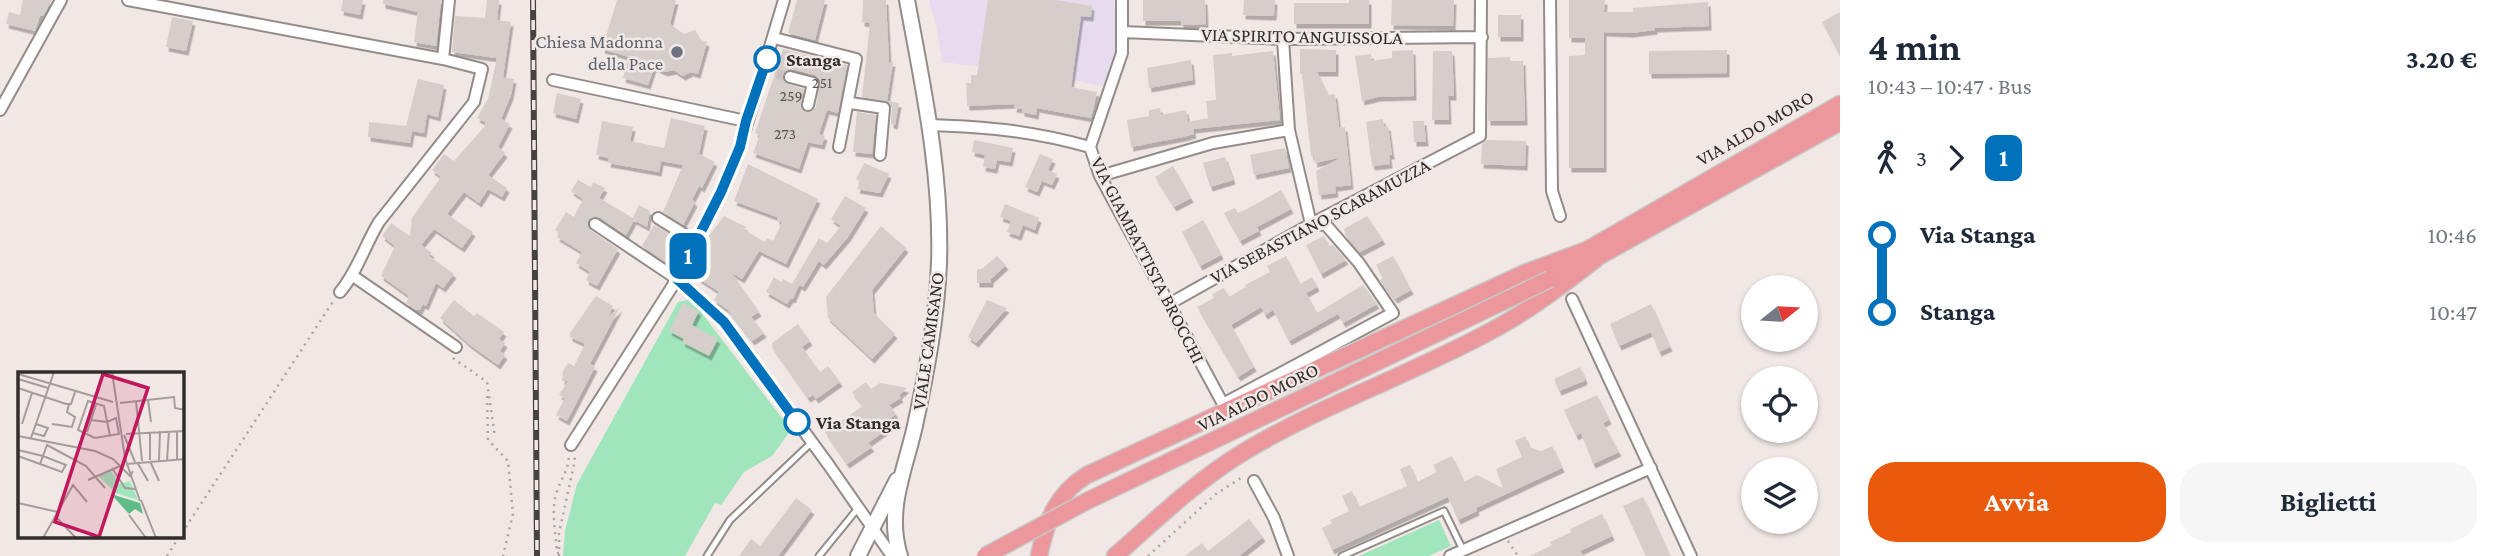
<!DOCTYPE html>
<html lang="it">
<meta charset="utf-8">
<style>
:root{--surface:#fff;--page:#f6f6f7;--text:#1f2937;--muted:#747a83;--accent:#ea580c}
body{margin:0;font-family:"Crimson Pro",serif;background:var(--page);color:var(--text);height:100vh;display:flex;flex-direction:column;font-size:26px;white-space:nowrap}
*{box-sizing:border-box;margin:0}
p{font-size:23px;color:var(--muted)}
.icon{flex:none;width:38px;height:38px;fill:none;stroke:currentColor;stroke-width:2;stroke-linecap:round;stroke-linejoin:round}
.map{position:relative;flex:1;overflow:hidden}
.side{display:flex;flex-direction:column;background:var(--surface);width:665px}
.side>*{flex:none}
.badge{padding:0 14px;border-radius:10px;font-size:24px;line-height:46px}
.needle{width:46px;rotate:72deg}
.fabs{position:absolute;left:1741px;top:275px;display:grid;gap:14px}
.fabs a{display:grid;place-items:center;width:77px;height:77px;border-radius:50%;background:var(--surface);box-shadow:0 2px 5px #0004;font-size:35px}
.map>.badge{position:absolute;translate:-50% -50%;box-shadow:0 0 0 4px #fff}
.legs{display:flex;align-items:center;gap:10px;height:77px;padding:0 28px;font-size:23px}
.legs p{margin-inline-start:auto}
.head{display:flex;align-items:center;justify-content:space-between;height:119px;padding:0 28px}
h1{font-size:38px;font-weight:700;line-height:52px}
.action{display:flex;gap:14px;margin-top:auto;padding:14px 28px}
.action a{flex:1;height:80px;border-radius:28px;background:var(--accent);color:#fff;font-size:28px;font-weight:700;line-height:80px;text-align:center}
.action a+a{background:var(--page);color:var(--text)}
ul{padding:0 28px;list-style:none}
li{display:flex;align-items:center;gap:24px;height:77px;font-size:26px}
li i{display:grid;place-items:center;width:10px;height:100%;margin:0 9px;background:currentColor}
li i::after{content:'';width:18px;height:18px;margin:-9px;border:5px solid;border-radius:50%;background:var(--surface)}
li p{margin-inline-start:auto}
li:first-child i{background:linear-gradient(#0000 50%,currentColor 0)}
li:last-child i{background:linear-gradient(currentColor 50%,#0000 0)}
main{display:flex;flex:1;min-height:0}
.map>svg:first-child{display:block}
.commercial{fill:#e7dbef}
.green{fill:#a0e5bb}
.building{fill:#d6ceca;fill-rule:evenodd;filter:url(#shadow)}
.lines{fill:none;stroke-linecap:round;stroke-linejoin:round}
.street-tunnel{stroke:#cac3c0;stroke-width:10;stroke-dasharray:10 5;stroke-linecap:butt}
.lane-casing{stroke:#948c89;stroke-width:9}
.street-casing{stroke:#948c89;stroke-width:14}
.secondary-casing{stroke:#948c89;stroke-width:18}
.primary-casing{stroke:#c9c8c8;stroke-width:19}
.path{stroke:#aba4a2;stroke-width:2.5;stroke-dasharray:2 5;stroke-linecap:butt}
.lane{stroke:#fff;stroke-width:5}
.street{stroke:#fff;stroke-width:10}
.secondary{stroke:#fff;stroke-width:14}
.primary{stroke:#ec979c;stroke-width:16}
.rail-casing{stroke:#464240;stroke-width:6}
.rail{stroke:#f1e8e5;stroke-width:3.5;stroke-dasharray:10;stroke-linecap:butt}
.primary-bridge-casing{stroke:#c9c8c8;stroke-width:19;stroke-linecap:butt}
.primary-bridge{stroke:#ec979c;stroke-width:16}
.line-1-casing{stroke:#fff;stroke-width:16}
.line-1{stroke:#0072bc;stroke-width:10}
.worship-dot{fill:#6b7280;stroke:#f1e8e5;stroke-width:2.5}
.stop-1-dot{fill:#fff;stroke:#0072bc;stroke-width:3.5}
.labels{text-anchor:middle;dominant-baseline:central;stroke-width:5;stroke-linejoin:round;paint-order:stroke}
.number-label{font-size:16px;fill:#5a5553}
.street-label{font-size:19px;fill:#302d2b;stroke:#f1e8e5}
.worship-label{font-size:19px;fill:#5b616d;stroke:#f1e8e5;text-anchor:end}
.stop-label{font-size:19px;font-weight:bold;fill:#302d2b;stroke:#f1e8e5;text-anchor:start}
.inset-road{fill:none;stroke:#a49d9b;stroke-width:2}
.view{fill:#c2185b;fill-opacity:0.15;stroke:#c2185b;stroke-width:3.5}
.inset-edge{fill:none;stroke:#302d2b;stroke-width:3.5}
</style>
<main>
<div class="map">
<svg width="1840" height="556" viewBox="0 0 1840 556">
<defs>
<filter id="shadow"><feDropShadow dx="2.5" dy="4.5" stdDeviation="0" flood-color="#0004"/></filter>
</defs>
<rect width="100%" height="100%" fill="#f1e8e5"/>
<!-- commercial -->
<path class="commercial" d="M929,0H1114L1118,40L1116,64L1108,87L1045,75L942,62L937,30Z"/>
<!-- green -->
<path class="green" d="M691,299L791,430L772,456L744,472L721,505L715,503L685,556H563L565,531L577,484L678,302Z
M1439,520L1451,546L1429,556H1359Z"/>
<!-- building -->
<path class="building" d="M23,0H52L43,16L40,15L35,31L6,24L9,12L20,15Z
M343,0H363L360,15L341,11Z
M383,0H441L436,46L414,42L418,12L383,4Z
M487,0H499L497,20L511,22L503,77L514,79L511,95L501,119L510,124L498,147L505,153L488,175L507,188L502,197L488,189L479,203L464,192L447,214L473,232L462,248L434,229L421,245L432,253L429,256L454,274L443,288L436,283L426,306L423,304L420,310H416L406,303L409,296L381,276L395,246L382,236L391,223L410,236L412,218L441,177L432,170L444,154L454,161L485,126V122L477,118L488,99L497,58L452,52L455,16L485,18Z
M617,0H676L670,24L684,34L695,30L701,40L707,42L698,74L691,72L683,76L674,70L665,72L654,67L648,85L623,78L629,57L602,49Z
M797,0H825L815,40L788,33Z
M863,0H886L889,62H893L887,101L899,103L895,125L891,124L892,108L889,102L862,97L870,23L862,22Z
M988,0H1056L1092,6L1091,17L1081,16L1071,87L1097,92L1091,118L1037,108L1036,115L1022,112V109L1014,108L1015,104L967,106L966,83H971V75H977Z
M1143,0H1205L1206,24L1181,25V21H1143Z
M1244,0H1275L1274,16L1243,15Z
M1349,0H1369V24H1294V3H1349Z
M1392,0H1454L1453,26L1391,25Z
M1569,0H1605L1604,12H1633V8L1708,2L1709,26L1655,28V30L1631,33L1604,32V168H1569V56L1585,55V38H1569Z
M1840,12V56L1822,22Z
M1498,15H1521V37H1498Z
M172,17L193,21L186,51L166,47Z
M783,49L847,65L838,113L827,110L819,134L825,136L822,145L808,142L799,169L753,153L760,135L755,133ZM792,69L815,75L820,80L816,107L811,112H806L801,108L804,89L787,84L783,80L784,72Z
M1300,49L1336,50V72H1317L1328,95L1335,94L1339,128L1345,127L1351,185L1335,187L1336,193L1319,195L1316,171L1342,157L1315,163L1314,155L1311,156L1302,74H1300Z
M1413,50L1414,96L1378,97L1362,101L1355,56L1371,54L1372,61L1392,58V51Z
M1727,50V73L1649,74V51Z
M1273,51L1280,120L1193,129L1194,134L1183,137L1131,147L1127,120L1149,116V110L1160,108L1161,115L1186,110L1188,122L1208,118L1206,101L1216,100L1213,55L1232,53V56Z
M1433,51H1452L1454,96H1448L1449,120H1432Z
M1510,57V61H1523L1525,121H1488V58Z
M1191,60L1193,80L1149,88L1147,68Z
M418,79L444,85L438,117L427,114L424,133L412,131L410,143L368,137L369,122L406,126Z
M557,93L581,99L576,119L553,113Z
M857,112L876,115L872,154L853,152Z
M671,118L705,126L699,154L715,162L702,188L699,186L692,200L695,202L683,225L663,212L683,165L661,161L659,172L608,163L609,158L596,155L602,121L633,127L630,141L664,148Z
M1383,119L1384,126H1388L1392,155H1389L1390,164L1372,166L1366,122Z
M1413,121H1424L1426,142H1414Z
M974,140L1013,148L1010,162L997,160L995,169L983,167L985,155L972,152Z
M1487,140L1526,141L1525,166L1481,164L1482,144Z
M1285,148L1289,168L1254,175L1250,155Z
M1040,154L1053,159L1048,170L1057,174L1052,185L1042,181L1037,192L1025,187Z
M1225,157L1233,180L1210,187L1203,163Z
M864,163L889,174L880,193L857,189L860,181L856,179Z
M748,164L818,199L786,264L759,251L742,279L732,273L759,312L751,317L764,333L752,341L728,310L714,300L719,292L689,272L708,237L724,216L746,227L744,230L765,242L767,238L773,241L782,222L777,220V217L734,201Z
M1173,166L1191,198L1174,207L1155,177Z
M578,180L591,187L593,182L605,188L599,198L633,218L639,205L650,211L647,227L634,220L626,235L599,217L589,219L587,224L590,230L618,249L597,286L586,280L590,272L576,263L582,252L557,237L559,233L555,230L566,212L574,217L583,199L571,191Z
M1281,190L1291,209L1257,227L1259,231L1240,241L1224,213L1235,208L1238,213L1247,209Z
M845,196L866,208L848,237L824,265L819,261L803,287L799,285L793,299L791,298L787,304L766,292L774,277L781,282L783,279L792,284L819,238L827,243L841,226L831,219Z
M1005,204L1039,218L1035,230L1023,225L1019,236L1007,232L1011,221L1000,217Z
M1367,216L1383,240L1360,252L1346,236L1344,229Z
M1203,220L1221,255L1200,266L1182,232Z
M654,225L678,239L665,262L642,246Z
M881,226L906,248L872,290L874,313L895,334L872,359L828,318L826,297Z
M1324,236L1329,246L1333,245L1346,260L1321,274L1306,245Z
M997,256L1006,265L991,279V283H977V269H982Z
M1286,256L1300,284L1312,277L1317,287L1306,293L1317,313L1363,285L1377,304L1343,323L1338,314L1289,341L1273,310L1265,315L1261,307L1231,325L1254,367L1238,377L1197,307L1214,298L1212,294L1224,288L1229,297L1246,287L1245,285L1270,272L1267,266Z
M1393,256L1411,290L1395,299L1380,280L1383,278L1376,265Z
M596,296L613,306L608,317L620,307L590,364L595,367L567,421L556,415L565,398L559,395L568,381H562L563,371L568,363L574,366L585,344L570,337V333Z
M454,300L474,316L477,313L504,332L499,339L505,343L500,351L505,355L498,365L470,345L440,318Z
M987,300L1007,308L976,343L968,337Z
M683,303L699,311L692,325L718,339L709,356L682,342L684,339L669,331Z
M1651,304L1670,347L1659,352L1651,332L1619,346L1610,324Z
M798,324L810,341L802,347L820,372L828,366L840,382L816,399L813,395L808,398L772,347V343Z
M1580,367L1585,379L1584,381L1559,391L1554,379Z
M866,382L871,389L880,383L907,388L899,395L901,398L889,405L896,414L889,419L893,425L868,443L872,447L847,464L825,432L863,406L852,392Z
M1597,395L1609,420L1603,423L1619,452L1593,464L1581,433L1576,436L1564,410Z
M1525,436L1529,447L1541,451L1552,446L1562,468L1476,508L1477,511L1458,520L1448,497L1332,550L1322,528L1332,523L1330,520L1349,511L1342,496L1352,491L1359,507L1407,486L1400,469L1410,465L1417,482L1437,472L1433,465L1452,456L1464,482L1477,475L1503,488L1496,469L1522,457L1515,441Z
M1643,497L1670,556H1646L1623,506Z
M796,498L812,510L778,556H739L751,539L760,546Z
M1602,514L1612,536L1580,551L1583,556H1530L1552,545L1550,542L1571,532L1570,529Z
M1249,519L1263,537L1239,556H1185L1202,543L1208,551Z"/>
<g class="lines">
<!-- street-tunnel -->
<path class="street-tunnel" d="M777,74L790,77"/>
<!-- lane casing -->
<g class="lane-casing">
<path id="lane" d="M707,556L730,520L811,443
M819,556L859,507
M1342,556L1444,511L1463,550"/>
</g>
<!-- street casing -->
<g class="street-casing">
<path id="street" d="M128,0L443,59L482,69L474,102L379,222C365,245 357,272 340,292
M1550,0L1552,191L1560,216
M1123,32L1283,39L1482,37
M774,38L856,59L839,147
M443,59L449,0
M790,77L813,83L808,105
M553,80L746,121
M850,103L884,108L880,155
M0,110L61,0
M930,125C988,127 1034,131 1090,147
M1090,147L1100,176L1223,404L1393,313L1359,263L1326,225L1311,224L1289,130L1283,39
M1090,147L1122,53V0
M1100,176L1213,143L1289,130
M658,218L695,241
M595,224L677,279L724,322L828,464L892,556
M353,276L456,347
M1572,299L1691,556
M1169,304L1311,224L1480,136L1481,0
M571,445L677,279L721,192L740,147L784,0
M1254,481L1274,518L1288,556
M1450,556L1651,468"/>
</g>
<!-- secondary casing -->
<g class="secondary-casing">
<path id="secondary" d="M858,556L897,480
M900,556C885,508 907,466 916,421C927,369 937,316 939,263C942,174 923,87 907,0"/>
</g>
<!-- primary casing -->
<g class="primary-casing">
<path id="primary" d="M1587,263L1840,122
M1550,279L1587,250L1840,104
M1039,556C1046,522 1056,494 1087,475L1527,272L1587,250
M1115,556C1157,519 1198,479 1247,450C1328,402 1418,372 1500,326C1534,307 1565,283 1596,259"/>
</g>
<!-- path -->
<path class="path" d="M453,358L487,382L495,437
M487,396L488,440L508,461L513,514L503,556
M182,533L334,300
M1508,541L1518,556
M559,553H557C556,535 551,512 556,494C560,480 568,472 569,456
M167,556L179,537
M559,556V533L575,460L574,456
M1148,556L1216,494L1244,476"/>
<!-- lane -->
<use href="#lane" class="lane"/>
<!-- street -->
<use href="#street" class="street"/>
<!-- secondary -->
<use href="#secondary" class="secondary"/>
<!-- primary -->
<use href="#primary" class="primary"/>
<!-- rail casing -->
<g class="rail-casing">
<path id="rail" d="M533,0L537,556"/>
</g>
<!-- rail -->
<use href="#rail" class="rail"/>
<!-- primary-bridge casing -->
<g class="primary-bridge-casing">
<path id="primary-bridge" d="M985,556L1087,501L1550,279"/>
</g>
<!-- primary-bridge -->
<use href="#primary-bridge" class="primary-bridge"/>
</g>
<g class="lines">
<!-- line-1 casing -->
<g class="line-1-casing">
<path id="line-1" d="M767,59L746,121L740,147L721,192L677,279L724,322L797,422"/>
</g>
<!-- line-1 -->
<use href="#line-1" class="line-1"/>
</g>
<!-- markers -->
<circle class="worship-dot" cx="677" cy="52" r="7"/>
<g class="stop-1-dot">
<circle cx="767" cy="59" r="12"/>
<circle cx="797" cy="422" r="12"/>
</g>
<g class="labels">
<!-- number labels -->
<g class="number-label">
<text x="822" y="82">251</text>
<text x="791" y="95">259</text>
<text x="785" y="133">273</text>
</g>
<!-- street labels -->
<g class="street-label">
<text transform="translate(1302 36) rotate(1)">VIA SPIRITO ANGUISSOLA</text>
<text transform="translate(1755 128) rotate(-30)">VIA ALDO MORO</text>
<text transform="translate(1320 221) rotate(-28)">VIA SEBASTIANO SCARAMUZZA</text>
<text transform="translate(1148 260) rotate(63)">VIA GIAMBATTISTA BROCCHI</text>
<text transform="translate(928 341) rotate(-82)">VIALE CAMISANO</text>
<text transform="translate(1258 397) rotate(-26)">VIA ALDO MORO</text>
</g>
<!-- worship labels -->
<g class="worship-label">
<text x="663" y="41">Chiesa Madonna<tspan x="663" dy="22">della Pace</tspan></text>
</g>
<!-- stop labels -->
<g class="stop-label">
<text x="786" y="59">Stanga</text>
<text x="816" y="422">Via Stanga</text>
</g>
</g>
<!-- overview -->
<g transform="translate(18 372)">
<rect width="166" height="166" fill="#f1e8e5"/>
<path d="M92,98L102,112L112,109L120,128L98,121L79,103Z" fill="#a0e5bb"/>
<path d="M93,122L122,131L125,142L117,137L111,142Z" fill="#5ebc87"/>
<path class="inset-road" d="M94,0L107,86L122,129M0,2L95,30M0,7L30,16M0,16L48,32H53L57,20M130,28L133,50M118,29L124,89M102,31L156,25L157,36L167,38M73,48L89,50L98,46L101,62L77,66M4,52L14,21M34,52L54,55L57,45L49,40L51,32M159,59V88M69,60L78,33M132,60V88M15,61L26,64L30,56L18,52M108,62L167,59M106,63L117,90M0,64L77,79L95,87L112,104L115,99M13,66L36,0M77,66L60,58L70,29L86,34L92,64M0,78L25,84L48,93L46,96M0,84L44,100L46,96M141,88L142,59M149,88L151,59M132,89L141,109M119,90L130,109M22,92L29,73L68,94L87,116M109,92L167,87M94,96L107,116L117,117M70,108L107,92M123,128L138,166M0,131L40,140M111,143L128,166M38,145L58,166M25,166L55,113L69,130"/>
<path class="view" d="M85,2L130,16L81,165L37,150Z"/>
<rect width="166" height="166" class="inset-edge"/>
</g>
</svg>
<div class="fabs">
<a><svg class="needle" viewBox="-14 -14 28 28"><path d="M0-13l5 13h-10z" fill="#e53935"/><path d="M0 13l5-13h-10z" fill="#747a83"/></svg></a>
<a><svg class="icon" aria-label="locate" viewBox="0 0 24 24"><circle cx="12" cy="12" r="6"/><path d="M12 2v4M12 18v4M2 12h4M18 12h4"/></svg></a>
<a><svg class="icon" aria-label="layers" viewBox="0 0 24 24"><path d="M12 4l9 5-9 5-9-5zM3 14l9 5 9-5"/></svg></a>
</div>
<b class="badge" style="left:688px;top:256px;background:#0072bc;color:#fff">1</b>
</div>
<section class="side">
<div class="head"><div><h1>4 min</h1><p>10:43 – 10:47 · Bus</p></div><b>3.20 €</b></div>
<div class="legs"><svg class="icon" aria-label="walk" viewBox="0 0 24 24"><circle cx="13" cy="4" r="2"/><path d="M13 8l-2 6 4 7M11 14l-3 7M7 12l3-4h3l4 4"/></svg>3<svg class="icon" aria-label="forward" viewBox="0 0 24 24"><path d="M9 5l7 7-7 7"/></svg><b class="badge" style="background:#0072bc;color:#fff">1</b></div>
<ul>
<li><i style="color:#0072bc"></i><b>Via Stanga</b><p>10:46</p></li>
<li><i style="color:#0072bc"></i><b>Stanga</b><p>10:47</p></li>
</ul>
<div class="action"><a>Avvia</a><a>Biglietti</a></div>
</section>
</main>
